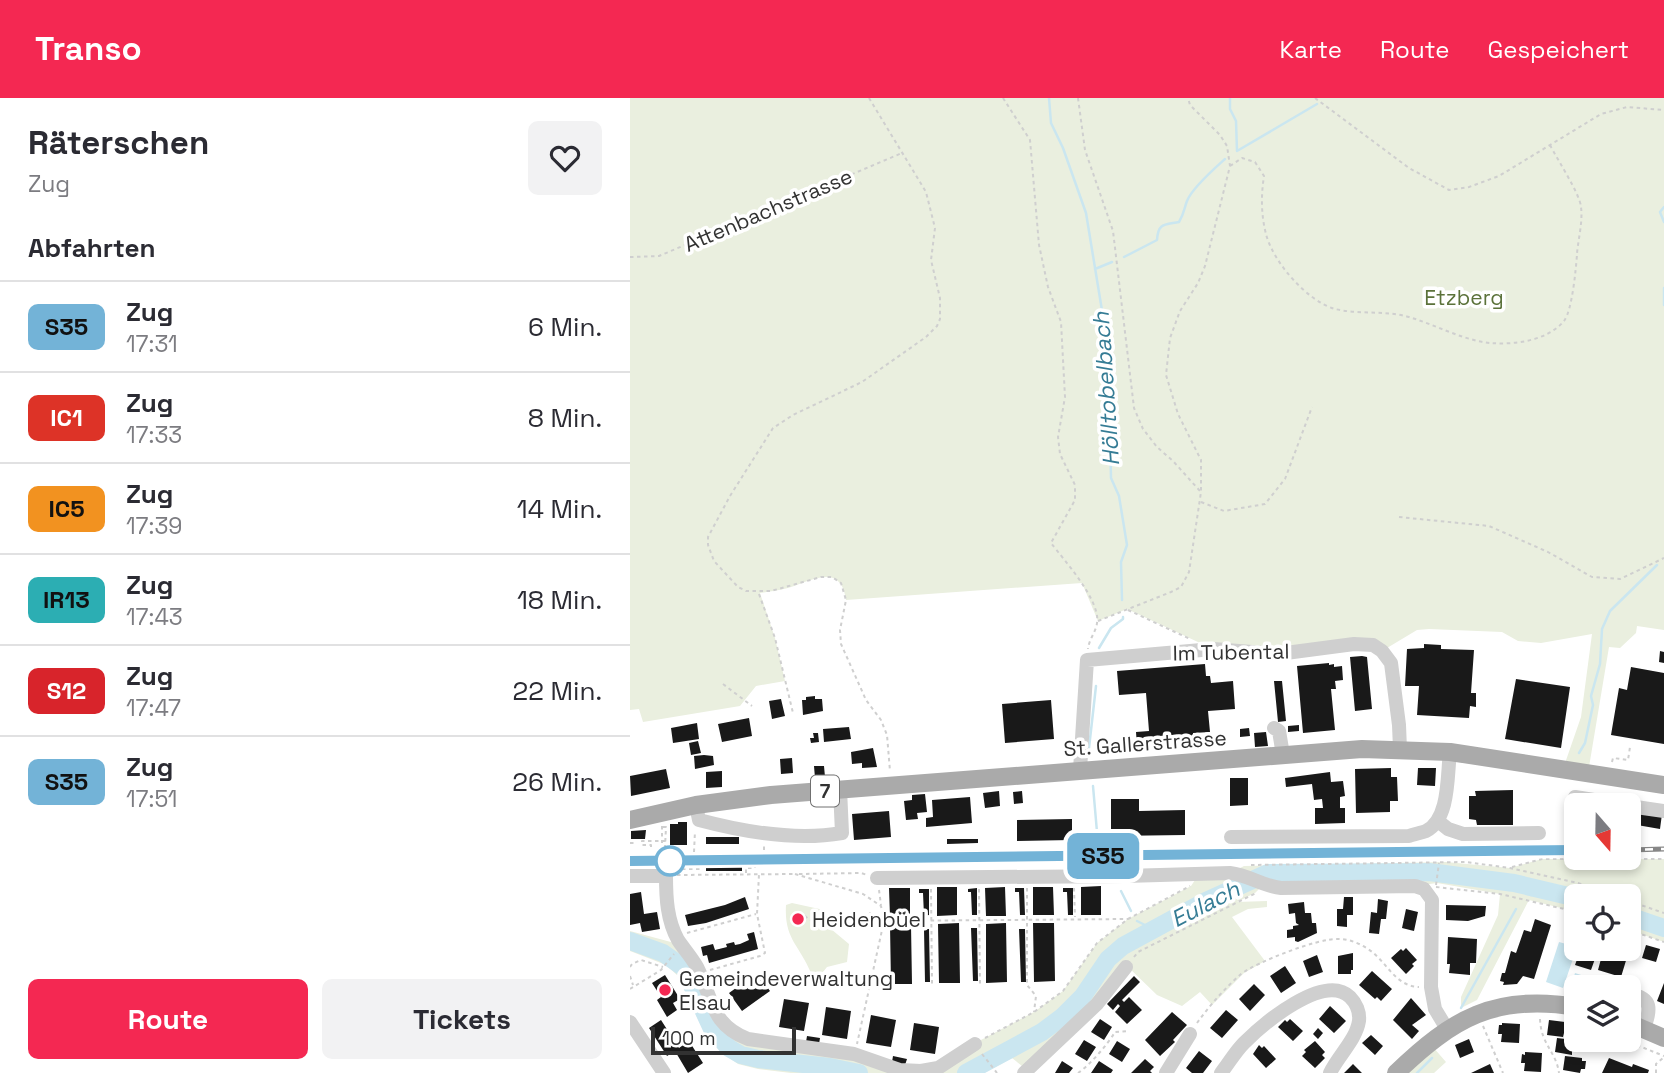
<!DOCTYPE html>
<html lang="de">
<meta charset="utf-8">
<style>
:root{--surface:#fff;--page:#f2f2f3;--text:#2b2b33;--muted:#7c7c81;--line:#e1e1e2;--accent:#f42852}
body{margin:0;font-family:"Space Grotesk",sans-serif;background:var(--page);color:var(--text);height:100vh;display:flex;flex-direction:column;font-size:26px;white-space:nowrap}
*{box-sizing:border-box;margin:0}
p{font-size:23px;color:var(--muted)}
.icon{flex:none;width:38px;height:38px;fill:none;stroke:currentColor;stroke-width:2;stroke-linecap:round;stroke-linejoin:round}
.map{position:relative;flex:1;overflow:hidden}
.sheet{display:flex;flex-direction:column;background:var(--surface);width:630px}
.sheet>*{flex:none}
.badge{padding:0 14px;border-radius:10px;font-size:24px;line-height:46px}
.needle{width:46px;rotate:160deg}
.controls{position:absolute;left:934px;top:695px;display:grid;gap:14px}
.controls a{display:grid;place-items:center;width:77px;height:77px;border-radius:10px;background:var(--surface);box-shadow:0 4px 10px #0003;font-size:35px}
.scale{position:absolute;left:21px;bottom:18px;width:145px;box-sizing:border-box;padding-left:7px;border:4px solid #323232;border-top:0;font-size:19px;line-height:24px;white-space:nowrap;color:#323232;-webkit-text-stroke:5px #fff;paint-order:stroke}
.map>.badge{position:absolute;translate:-50% -50%;box-shadow:0 0 0 4px #fff}
h2{padding:0 28px;font-size:26px;line-height:63px}
.round{display:grid;place-items:center;flex:none;width:74px;height:74px;border-radius:10px;background:var(--page)}
.summary{display:flex;align-items:center;justify-content:space-between;height:119px;padding:0 28px}
h1{font-size:33px;font-weight:600;line-height:52px}
.primary-button{display:flex;gap:14px;margin-top:auto;padding:14px 28px}
.primary-button a{flex:1;height:80px;border-radius:10px;background:var(--accent);color:#fff;font-size:28px;font-weight:600;line-height:80px;text-align:center}
.primary-button a+a{background:var(--page);color:var(--text)}
ul{padding:0;list-style:none}
li{display:flex;align-items:center;gap:21px;height:91px;padding:0 28px;border-top:2px solid var(--line)}
li div{flex:1}
li b{display:block;font-size:26px}
li em{font-style:normal}
li .badge{min-width:77px;font-weight:700;text-align:center}
header{display:flex;align-items:center;gap:42px;box-sizing:border-box;height:98px;padding:0 35px;background:var(--accent);color:#fff}
header strong{font-size:33px}
nav{display:flex;gap:38px;margin-inline-start:auto;font-size:24px}
main{display:flex;flex:1;min-height:0}
.map>svg:first-child{display:block}
.green{fill:#eaefdf}
.water{fill:#cae6f0}
.lines{fill:none;stroke-linecap:round;stroke-linejoin:round}
.stream{stroke:#cae6f0;stroke-width:2.5}
.river{stroke:#cae6f0;stroke-width:18}
.building{fill:#191919}
.path{stroke:#cfcfcf;stroke-width:2;stroke-dasharray:3.5 3.5;stroke-linecap:butt}
.minor{stroke:#cfcfcf;stroke-width:14}
.major{stroke:#aaa;stroke-width:18}
.rail-casing{stroke:#878787;stroke-width:5}
.rail{stroke:#fff;stroke-width:2.5;stroke-dasharray:8;stroke-linecap:butt}
.line-casing{stroke:#fff;stroke-width:16}
.line{stroke:#73b3d7;stroke-width:10}
.stop-dot{fill:#fff;stroke:#73b3d7;stroke-width:3.5}
.poi-dot{fill:#f42852;stroke:#fff;stroke-width:2.5}
.labels{text-anchor:middle;dominant-baseline:central;stroke-width:7;stroke-linejoin:round;paint-order:stroke}
.shield{fill:#fff;stroke:#707070;stroke-width:2}
.shield-label{font-size:19px;font-weight:bold;fill:#323232}
.street-label{font-size:21px;fill:#323232;stroke:#fff}
.park-label{font-size:21px;fill:#5b723a;stroke:#fff}
.poi-label{font-size:21px;fill:#323232;stroke:#fff;text-anchor:start}
.water-label{font-size:23px;font-style:italic;fill:#357c95;stroke:#fff}
</style>
<header>
<strong>Transo</strong>
<nav><a>Karte</a><a>Route</a><a>Gespeichert</a></nav>
</header>
<main>
<section class="sheet">
<div class="summary"><div><h1>Räterschen</h1><p>Zug</p></div><a class="round"><svg class="icon" aria-label="heart" viewBox="0 0 24 24"><path d="M12 20l-8-8c-3-5 5-10 8-4 3-6 11-1 8 4z"/></svg></a></div>
<h2>Abfahrten</h2>
<ul>
<li><span class="badge" style="background:#73b3d7;color:#111">S35</span><div><b>Zug</b><p>17:31</p></div><em>6 Min.</em></li>
<li><span class="badge" style="background:#dd3327;color:#fff">IC1</span><div><b>Zug</b><p>17:33</p></div><em>8 Min.</em></li>
<li><span class="badge" style="background:#f29220;color:#111">IC5</span><div><b>Zug</b><p>17:39</p></div><em>14 Min.</em></li>
<li><span class="badge" style="background:#2caeb3;color:#111">IR13</span><div><b>Zug</b><p>17:43</p></div><em>18 Min.</em></li>
<li><span class="badge" style="background:#d8242b;color:#fff">S12</span><div><b>Zug</b><p>17:47</p></div><em>22 Min.</em></li>
<li><span class="badge" style="background:#73b3d7;color:#111">S35</span><div><b>Zug</b><p>17:51</p></div><em>26 Min.</em></li>
</ul>
<div class="primary-button"><a>Route</a><a>Tickets</a></div>
</section>
<div class="map">
<svg width="1034" height="975" viewBox="0 0 1034 975">
<rect width="100%" height="100%" fill="#fff"/>
<!-- green -->
<path class="green" d="M0,0H1034V532L1007,528L1006,535L990,550L979,549L958,675L933,671L951,619L962,536L911,545L888,543L872,534L799,531L787,532L752,553L743,547L648,556L583,551L497,511L468,523L452,485L216,502C211,464 181,483 158,490C149,492 139,494 130,495L145,540L155,583L126,588L110,608L13,624L9,611L0,612Z
M912,761H1034V844L999,832V798H947V814L899,802L847,902L831,910V899L868,817L870,796L807,785L785,788L634,786L625,795L607,804L637,803V809L618,811L602,819L635,863L614,875L582,907L570,894L552,908L527,897L497,868L397,972L382,960L354,975H161L128,971L108,966L90,953L75,936L48,878L36,867L0,853V833L52,847L103,936L292,973L404,914L433,893L467,845L498,821L561,788L569,776L600,775L614,768L816,764L880,770Z
M162,805L194,812L195,826L219,846L217,864L197,869L193,874L181,875C169,846 154,841 156,807Z
M803,949L816,964L804,975H775Z"/>
<!-- water -->
<path class="water" d="M929,844L947,849L933,890L916,884Z
M945,875L979,886L978,889H947V891L941,889Z"/>
<g class="lines">
<!-- stream -->
<path class="stream" d="M419,0L421,25L433,50L456,115L478,249L481,380L489,398L497,447L491,464L492,502
M600,0V11L606,23L607,53L687,6
M1034,109L1030,114L1034,124
M494,159L527,142C528,125 534,127 549,124C554,116 554,111 557,103C562,90 585,70 595,61
M465,171L482,164
M1034,190V207
M469,550L481,530L493,521V519
M459,650L466,588
M949,655L955,645L963,607L961,598L970,566L972,531L980,513L1027,467
M463,688L467,734
M929,791L933,796
M491,793L501,813
M901,797L908,790
M507,823L523,831
M831,910L886,811
M787,975L802,960"/>
<!-- river -->
<path class="river" d="M999,818L1034,830
M0,843L33,855L54,870L82,931L99,950L111,957L128,961L200,969L229,975
M336,975L412,934L432,919L453,898L478,861L493,848L576,803L638,775L799,774L884,785L947,800"/>
</g>
<!-- building -->
<path class="building" d="M794,546L811,547V551L844,552L841,595H846V609L840,608L839,620L787,617L789,588H775L777,551L794,550Z
M1030,553L1034,554V565L1029,564Z
M732,558L737,559L742,611L725,613L720,559Z
M699,565V567L704,566V569L712,568L713,582L705,583L706,591H701L705,632L673,635L667,568Z
M575,566L576,578H580L581,585L603,583L605,611L578,613L580,634L563,635V643L524,646L525,649L518,650L517,647L507,648L506,634L519,633L516,595L489,597L487,573Z
M1001,569L1034,575V646L981,637L989,590L997,592Z
M886,581L940,589L931,650L875,641Z
M644,583H652L656,623L648,624Z
M185,598V601H192L193,613L173,617L172,602H176V599Z
M151,601L155,618L142,621L139,603Z
M421,602L424,641L375,645L372,606Z
M119,620L122,638L92,644L88,626Z
M67,625L69,641L43,645L41,630Z
M669,627V633L658,634V628Z
M219,629L221,641L194,644L193,631Z
M619,630L620,638L610,639V631Z
M636,634L638,648L625,649L624,635Z
M183,635H188L189,644L181,645L180,640H184Z
M68,643L71,655L61,657L59,645Z
M243,650L247,669L232,670V665L222,666L221,654Z
M74,657L83,658L84,667L65,671L64,658Z
M162,660L163,675L151,676L150,661Z
M184,668H194L195,679L185,680Z
M761,670V679H767L768,703H760V714L726,715L725,671Z
M788,670H806L805,688L787,687Z
M36,671L40,690L1,698L0,678Z
M92,673V689L76,690V674Z
M700,674L701,684L713,683L715,698L710,699V710H715V725L685,726V710H693L692,701L684,702L682,686L656,689L655,680Z
M600,680H618V707L600,708Z
M883,692V727H847L846,722L839,721V698H846L845,693Z
M369,693L370,708L355,710L353,695Z
M392,693L393,705L384,706L383,694Z
M295,696L297,714L287,715L288,721L276,722L274,703L282,702V697Z
M340,699L342,725L296,729V720L303,719L302,702Z
M481,701H509V713L555,712V737L481,738Z
M259,713L261,739L224,742L222,716Z
M1009,713L1032,716L1030,731L1007,727Z
M442,721V742L387,743V722Z
M48,724H57V747H40V726H48Z
M16,732L15,741H1V733Z
M76,739H109V746H76Z
M317,741H348V745L317,746Z
M76,769H112V773H76Z
M471,788V817H451V789Z
M307,789H327V817L307,818Z
M375,789L376,818H356L355,790Z
M403,789H423L424,817H403Z
M259,790H280V819H260Z
M347,790V817H342L341,794H338V791Z
M385,790H394L395,817H390L389,794H385Z
M433,790H443V817H438L437,794H433Z
M289,791H299V817L294,818L293,795H289Z
M11,794L14,816L27,814L30,831L12,834L10,825L0,827V796Z
M115,799L119,811L76,825L58,828L55,817L95,807Z
M714,799H723V817H717V829L707,828V811H713Z
M748,801L758,803L756,821H751L749,836L739,835L741,814L747,815Z
M674,804L675,815H681L682,825H686L687,835L668,844L665,843V839L657,840V832L663,831V828L669,827L666,825L665,815L659,816L658,806Z
M816,807L856,808L855,818L838,823L816,822Z
M776,811L788,814L784,833L772,830Z
M905,821L921,827L904,881L893,878L887,886L873,887L874,884L870,883L872,875H875L881,853L886,855L894,832L901,834Z
M329,825L330,885H309L308,826Z
M376,825L377,884L356,885V826Z
M403,825H424L425,883L404,884Z
M260,827H281L282,886H261Z
M341,830H347L348,883H343Z
M294,831H299L300,884H295Z
M389,831H395L396,884H391Z
M124,834L128,851L79,865L77,857L73,858L71,849L83,846L85,852L97,849L96,846L104,844L105,847L110,846L119,842L117,836Z
M818,839L847,841L846,865H840V877L819,875L820,866H817Z
M1016,847L1030,851L1026,864L1012,860Z
M776,850L787,862L782,866L784,868L776,876L761,860L771,851L773,853Z
M956,850H963L961,857L966,858L961,872L945,867L950,853L955,855Z
M974,850H990L989,854L998,856L991,879L968,872Z
M723,855V872H721V876H708V858Z
M687,857L693,874L679,879L673,863Z
M655,868L666,885L651,895L640,878Z
M742,873L762,891L751,903L747,899L745,901L729,887Z
M127,875L140,893L112,913L99,895Z
M35,877L50,901L43,905L47,912L37,919L27,902L31,899L22,885Z
M504,878L510,884L492,902L494,904L499,899L512,912L497,926L485,914L490,908L488,906L483,912L477,906Z
M1034,885V906L1027,903Z
M624,886L635,897L620,913L609,901Z
M781,900L796,917L782,927L789,933L782,941L763,922Z
M154,901L179,905L174,933L149,929Z
M700,908L716,923L704,935L689,921Z
M196,909L221,913L217,941L192,937Z
M596,912L608,922L592,940L580,930Z
M542,914L557,927L543,942L545,944L530,958L515,942Z
M241,917L266,922L261,949L236,945Z
M470,921L482,929L474,942L461,934Z
M660,921L673,933L663,943L648,929L655,922L657,924Z
M31,922L49,950L59,943L73,965L58,975L45,953L37,958L19,930Z
M919,922L935,924V927L939,928L938,936L934,935L933,939L917,937Z
M284,925L309,929L305,956L280,952Z
M872,925L890,926L889,945L871,944L872,936H868L869,927H872Z
M688,930L693,935L688,941L683,936Z
M741,937L753,948L745,957L732,945Z
M177,938L190,940L189,946L176,944Z
M927,940L944,942V945H947L946,953H942V957L925,954Z
M839,941L844,954L830,960L825,947Z
M454,942L466,949L457,963L445,956Z
M487,943L500,951L492,964L479,956Z
M685,943L695,954L692,957L695,960L685,970L672,958L676,954L674,952Z
M629,947L632,950L634,948L646,961L636,970L623,956Z
M569,953L582,963L573,975H562L556,970Z
M895,954L912,955L911,974L894,973L895,965H891L892,956L895,957Z
M263,958L277,961L275,967L262,964Z
M935,958L952,960V963H956L955,971H951L950,975L933,972Z
M979,960L1002,969L1003,966L1019,972L1018,975H972Z
M515,961L524,969L520,973L522,975H501Z
M432,963L443,970L439,975H425Z
M469,963L483,972L481,975H461Z
M723,966L732,975H714Z
M860,966L864,975H841Z"/>
<g class="lines">
<!-- path -->
<path class="path" d="M239,0L296,94L305,130L301,162L310,200V221L307,228L296,239L232,284L163,317L143,330L100,398L78,439V447L84,463L108,489L116,493H141L191,479H202L211,485L216,502L210,532L211,546L236,602L251,622L257,637L260,673
M373,0L400,42L409,147L418,189L431,224L435,299L428,339L430,356L445,387V402L421,445C434,462 471,503 467,525C466,534 459,541 458,551
M448,0L455,52L483,133L504,310L513,331L527,349L543,363L570,393
M685,0L779,70L819,92L839,89L869,78L971,16L997,9L1034,12
M600,68L612,60L625,64L634,78C631,97 631,117 636,136C643,164 677,203 705,211C730,217 756,212 779,219C806,227 832,242 860,245C884,247 917,243 934,223C942,213 946,171 947,156C948,142 953,124 951,109C950,96 927,61 920,47
M0,159L29,158L272,55
M571,404L594,413L635,406L655,381L682,309
M769,419L859,428L918,454L962,479L990,481L1034,460
M129,496L145,540L163,615
M498,512L560,541
M468,523L541,494L551,489L559,474L571,394V362L548,316L536,277L540,240L550,213L568,185L575,168L600,68L597,48L590,37L560,7L558,0
M93,586L122,608
M982,664L983,660L998,662L1000,649
M32,728V745
M33,729H36L35,749
M0,745H4
M21,749V747H12V743H36
M134,752V746
M64,754L65,733
M621,767L836,764L880,770L948,785L986,798
M882,769L912,761H1034
M45,771H71L75,765
M116,775V770H125V764
M165,776L233,796L251,808L254,823L227,946
M169,776L231,775L237,777
M47,777L164,776
M806,787L809,765
M806,789L870,796L947,814
M397,790V887L406,898L404,914
M444,790L445,819
M301,791L302,886
M349,791L350,887
M249,792L251,807
M999,803L1034,815
M168,821L175,818C185,827 197,829 205,818L209,827L214,818L218,826L224,817L227,826L232,816L236,828L240,815L244,829L249,823L498,821
M999,832L1034,844
M57,835L126,816
M504,859L508,854L626,795
M0,869L2,866L11,862L33,869
M80,872L130,858L135,855L127,816L129,776
M0,878L3,887
M0,891L31,872L44,856
M910,921C911,947 926,953 929,975
M567,925C580,907 595,890 611,876C627,864 688,840 708,841C719,841 729,845 738,851C757,863 764,888 789,889
M853,928L873,975
M355,940L404,914L433,893L467,845L498,821L560,788
M994,942L1034,958
M352,956L367,975
M448,975C461,966 477,947 485,934L499,933
M1026,975V966L1034,959"/>
<!-- minor -->
<path class="minor" d="M644,630L649,633L653,657
M450,672L457,562L583,551L648,556L724,546L743,547L752,553L761,565L769,627L770,651
M945,699L995,707
M66,707L69,722C114,734 166,743 212,735L210,691
M999,708L1034,713
M808,723L818,731L833,736L909,735
M601,739L779,738C784,736 791,735 796,733C820,721 817,677 820,654
M0,778H36C36,800 37,822 48,842C54,851 62,860 67,869C83,901 81,927 118,941L224,956L270,972L291,973L308,970L345,946
M247,780L495,778L600,775C619,777 632,788 651,790L785,788L794,791L802,802L801,889L805,911L817,931
M999,896C1024,900 1020,912 1014,931
M0,924L34,975
M394,975L467,906L496,869
M536,975L560,936
M591,975C599,965 605,954 614,945C633,926 694,874 720,899C726,905 730,914 729,923C726,942 708,958 700,975"/>
<!-- major -->
<path class="major" d="M0,722L66,707L141,697L732,651L820,654L1034,687
M999,925L1034,940
M766,975C822,921 865,895 947,909"/>
<!-- rail casing -->
<g class="rail-casing">
<path id="rail" d="M999,752L1034,751
M0,763L947,752"/>
</g>
<!-- rail -->
<use href="#rail" class="rail"/>
</g>
<g class="lines">
<!-- line casing -->
<g class="line-casing">
<path id="line" d="M0,763L947,752"/>
</g>
<!-- line -->
<use href="#line" class="line"/>
</g>
<!-- markers -->
<circle class="stop-dot" cx="40" cy="763" r="14"/>
<g class="poi-dot">
<circle cx="168" cy="821" r="7"/>
<circle cx="35" cy="892" r="7"/>
</g>
<g class="labels">
<!-- shield labels -->
<rect class="shield" x="181" y="677.5" width="28" height="31" rx="5"/>
<g class="shield-label">
<text x="195" y="693">7</text>
</g>
<!-- street labels -->
<g class="street-label">
<text transform="translate(138 112) rotate(-23)">Attenbachstrasse</text>
<text transform="translate(601 554) rotate(-1)">Im Tubental</text>
<text transform="translate(515 645) rotate(-4)">St. Gallerstrasse</text>
</g>
<!-- park labels -->
<g class="park-label">
<text x="834" y="199">Etzberg</text>
</g>
<!-- poi labels -->
<g class="poi-label">
<text x="182" y="821">Heidenbüel</text>
<text x="49" y="880">Gemeindeverwaltung<tspan x="49" dy="24">Elsau</tspan></text>
</g>
<!-- water labels -->
<g class="water-label">
<text transform="translate(476 291) rotate(-94)">Hölltobelbach</text>
<text transform="translate(575 806) rotate(-27)">Eulach</text>
</g>
</g>
</svg>
<div class="controls">
<a><svg class="needle" viewBox="-14 -14 28 28"><path d="M0-13l5 13h-10z" fill="#e53935"/><path d="M0 13l5-13h-10z" fill="#7c7c81"/></svg></a>
<a><svg class="icon" aria-label="locate" viewBox="0 0 24 24"><circle cx="12" cy="12" r="6"/><path d="M12 2v4M12 18v4M2 12h4M18 12h4"/></svg></a>
<a><svg class="icon" aria-label="layers" viewBox="0 0 24 24"><path d="M12 4l9 5-9 5-9-5zM3 14l9 5 9-5"/></svg></a>
</div>
<div class="scale">100 m</div>
<b class="badge" style="left:473px;top:758px;background:#73b3d7;color:#111">S35</b>
</div>
</main>
